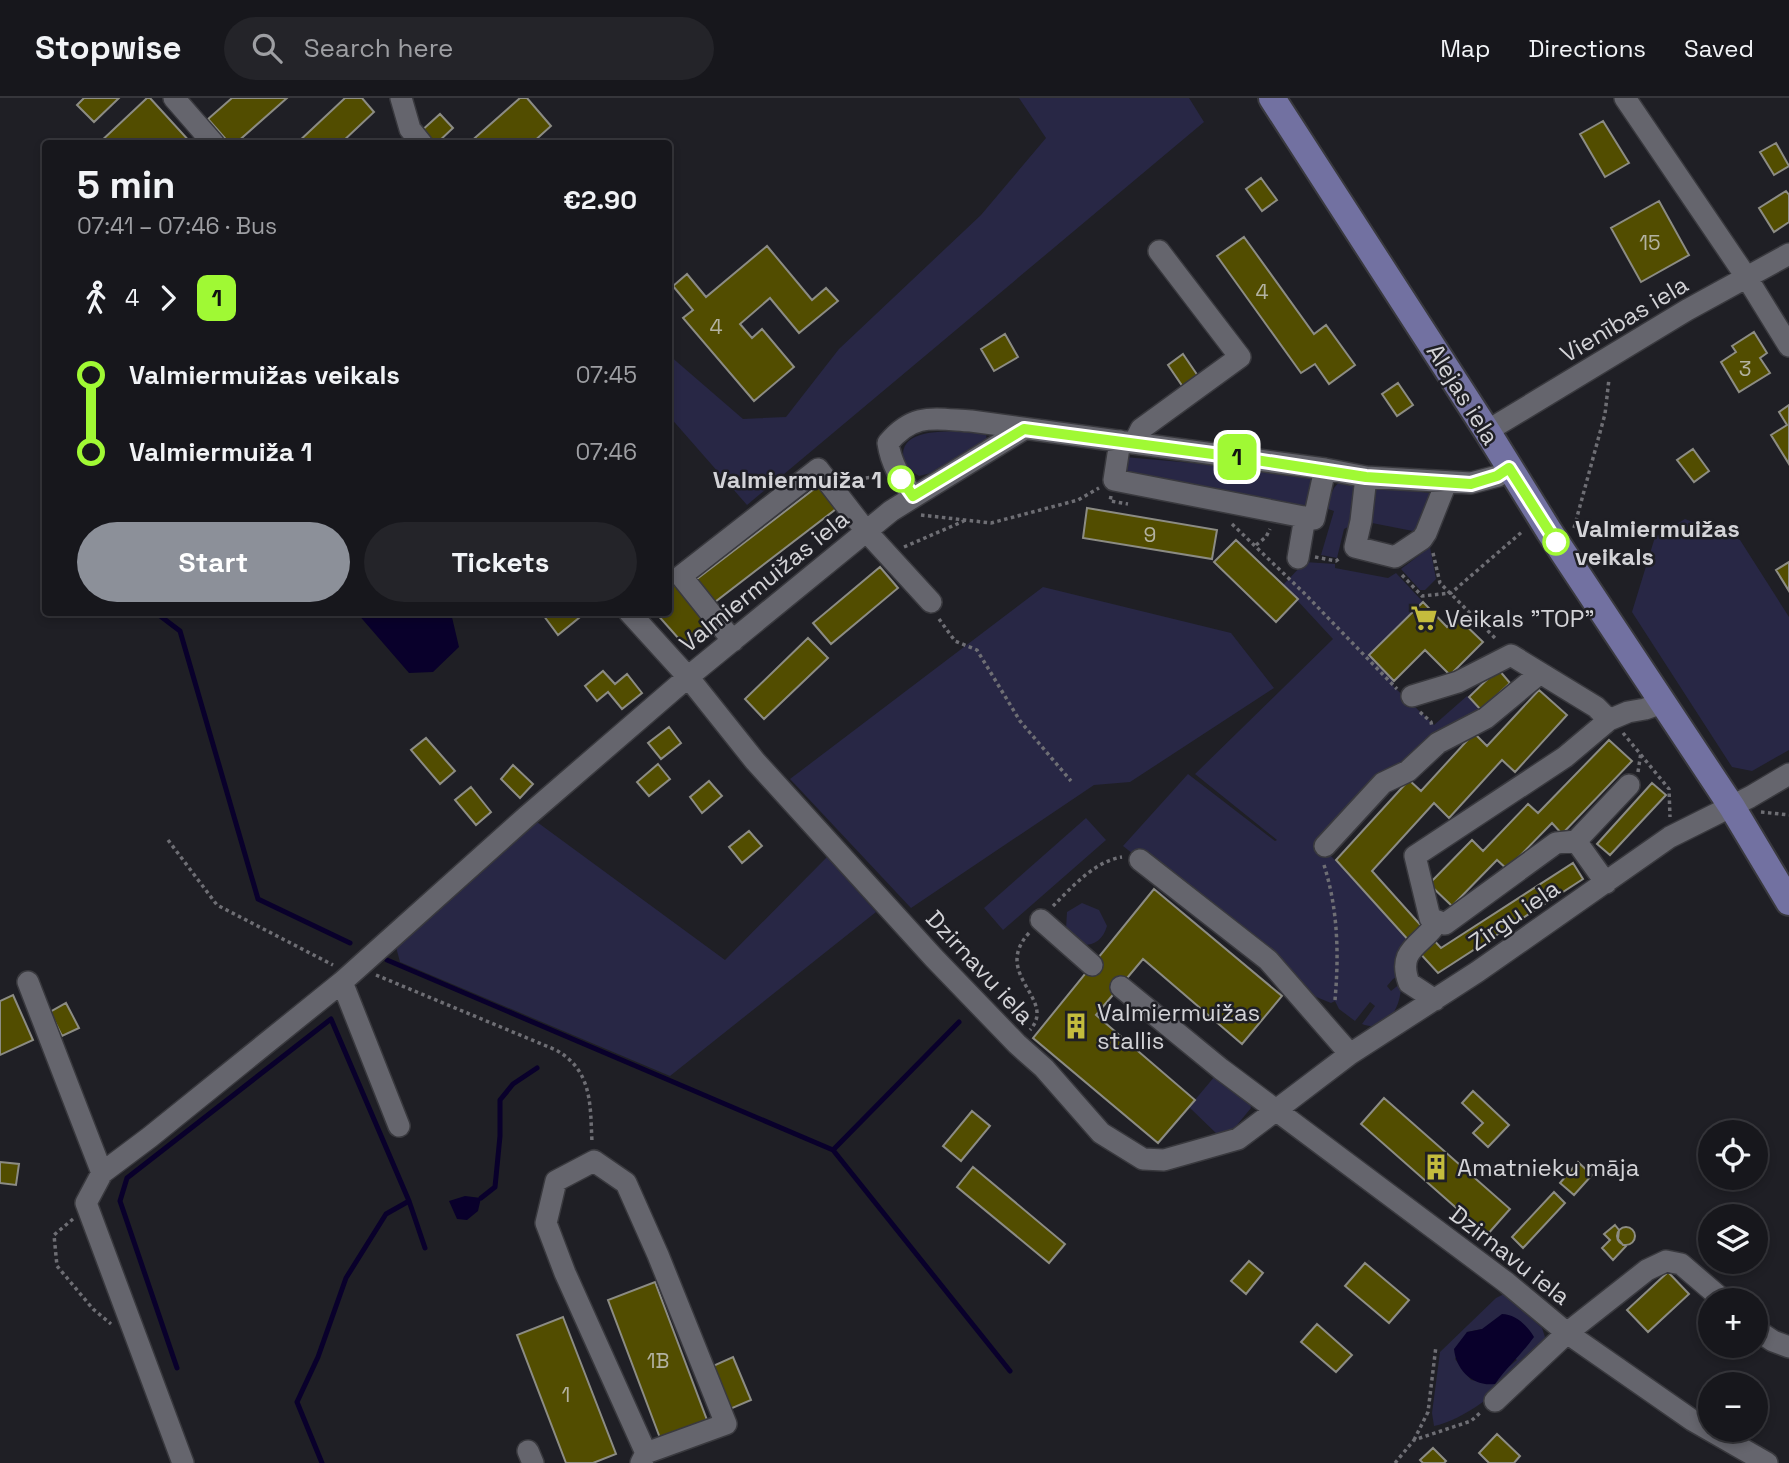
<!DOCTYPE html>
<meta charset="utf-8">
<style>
:root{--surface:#17171c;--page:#242429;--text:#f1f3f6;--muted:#9e9fa3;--line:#36363b;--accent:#8c9099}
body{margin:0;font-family:"Space Grotesk",sans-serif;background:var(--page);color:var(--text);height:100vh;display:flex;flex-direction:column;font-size:26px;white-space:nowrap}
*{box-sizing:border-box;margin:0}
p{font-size:23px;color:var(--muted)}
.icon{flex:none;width:38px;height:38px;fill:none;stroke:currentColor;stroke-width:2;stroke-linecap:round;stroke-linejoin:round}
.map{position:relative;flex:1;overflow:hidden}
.drawer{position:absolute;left:42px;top:42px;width:630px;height:476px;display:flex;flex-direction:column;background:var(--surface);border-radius:7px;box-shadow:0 4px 10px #0003,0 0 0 2px var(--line)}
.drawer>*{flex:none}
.badge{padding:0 14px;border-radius:10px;font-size:24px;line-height:46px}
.controls{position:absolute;left:1698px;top:1022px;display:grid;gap:14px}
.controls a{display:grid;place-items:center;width:70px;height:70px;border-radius:50%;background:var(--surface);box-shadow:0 4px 10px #0003,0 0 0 2px var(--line);font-size:35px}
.map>.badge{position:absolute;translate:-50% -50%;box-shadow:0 0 0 4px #fff}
.legs{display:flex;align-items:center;gap:10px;height:77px;padding:0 35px;font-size:23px}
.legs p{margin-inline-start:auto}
.overview{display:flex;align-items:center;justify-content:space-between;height:119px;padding:0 35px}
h1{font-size:38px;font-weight:700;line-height:52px}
.action{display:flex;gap:14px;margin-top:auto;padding:14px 35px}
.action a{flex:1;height:80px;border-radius:42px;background:var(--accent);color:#fff;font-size:28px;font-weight:700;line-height:80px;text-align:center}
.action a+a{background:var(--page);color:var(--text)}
ul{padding:0 35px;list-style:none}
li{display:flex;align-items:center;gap:24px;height:77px;font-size:26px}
li i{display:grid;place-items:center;width:10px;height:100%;margin:0 9px;background:currentColor}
li i::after{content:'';width:18px;height:18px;margin:-9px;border:5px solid;border-radius:50%;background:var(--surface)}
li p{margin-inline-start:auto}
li:first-child i{background:linear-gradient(#0000 50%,currentColor 0)}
li:last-child i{background:linear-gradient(currentColor 50%,#0000 0)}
header{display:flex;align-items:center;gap:42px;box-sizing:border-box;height:98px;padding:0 35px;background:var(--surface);border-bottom:2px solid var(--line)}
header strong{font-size:33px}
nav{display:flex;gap:38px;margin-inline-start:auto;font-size:24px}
.search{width:490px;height:63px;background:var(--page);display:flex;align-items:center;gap:18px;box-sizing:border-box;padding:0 24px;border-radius:38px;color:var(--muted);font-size:26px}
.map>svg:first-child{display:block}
.green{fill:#282745;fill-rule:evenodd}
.water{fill:#09002b}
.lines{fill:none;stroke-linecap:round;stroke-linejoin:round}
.stream{stroke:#09002b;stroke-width:5}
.building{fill:#524d00;stroke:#8c8c84;stroke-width:2}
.minor-casing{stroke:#39393e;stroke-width:24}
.major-casing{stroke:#39393e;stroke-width:30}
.path{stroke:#6e6e74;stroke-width:3.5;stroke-dasharray:3.5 3.5;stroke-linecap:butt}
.minor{stroke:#65656d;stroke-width:21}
.major{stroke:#7271a1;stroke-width:26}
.line-1-casing{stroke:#fff;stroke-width:16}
.line-1{stroke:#a0f934;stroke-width:10}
.stop-1-dot{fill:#fff;stroke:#a0f934;stroke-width:3.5}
.labels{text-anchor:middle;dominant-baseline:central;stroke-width:5;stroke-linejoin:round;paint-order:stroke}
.number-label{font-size:21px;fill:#b3b2a1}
.street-label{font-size:24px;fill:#d3d3d7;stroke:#1f1f25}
.stop-label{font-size:24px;font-weight:bold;fill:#d3d3d7;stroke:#1f1f25;text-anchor:end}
.poi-label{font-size:24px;fill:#d3d3d7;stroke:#1f1f25;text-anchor:start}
</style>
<header>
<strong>Stopwise</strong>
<div class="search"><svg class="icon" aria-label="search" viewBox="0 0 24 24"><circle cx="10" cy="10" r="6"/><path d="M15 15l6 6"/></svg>Search here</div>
<nav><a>Map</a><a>Directions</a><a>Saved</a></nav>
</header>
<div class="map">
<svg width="1789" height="1365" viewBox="0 0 1789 1365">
<rect width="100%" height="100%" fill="#1f1f25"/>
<!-- green -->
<path class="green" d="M1019,0H1189L1204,24L747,407L669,318V257L743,321L786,319L839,251L981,117L1046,40Z
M958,333L986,336L987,342L931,375L919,378C911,373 903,368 903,357C903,332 940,334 958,333Z
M1124,359L1216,367L1317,380L1308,411L1124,381Z
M1339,384L1353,385L1357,389L1350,428L1344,431L1337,460L1321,457L1334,413L1325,410L1334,390Z
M1378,388L1429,395L1432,399L1418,434L1372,425L1368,414L1372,392Z
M1685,421L1740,442L1789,519V652L1752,673L1732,669L1632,514L1655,439Z
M1430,449L1436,481L1425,492H1420L1401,471Z
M1305,464L1335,466V470L1388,480L1396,475L1423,504L1369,557L1394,583L1393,588L1434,627L1467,598L1481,612L1319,745L1411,845L1400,877L1393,881L1387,888L1391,893L1401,885C1402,907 1388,936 1362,926L1375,908L1370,904L1355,923L1339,911L1335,903L1331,905L1309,896L1278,863L1275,853L1268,862L1123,748L1188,676L1275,743L1277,742L1195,676L1333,541L1283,487Z
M1043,489L1231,535L1274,590L1130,684L1094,687L911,810L790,681Z
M1086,720L1106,742L1003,832L984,810Z
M537,724L725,862L827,759L876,814L670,978L400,864L396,849Z
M1082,805L1099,812L1107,828C1103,842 1094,848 1080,847L1066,831L1067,814Z
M1215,978L1250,1004L1251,1010L1232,1033L1219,1038L1189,1009Z
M1504,1196L1542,1230L1545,1239C1527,1273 1472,1320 1434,1328L1432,1315L1440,1254L1496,1200ZM1482,1231L1517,1262L1506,1271L1495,1286L1471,1282L1455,1261L1467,1234Z"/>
<!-- water -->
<path class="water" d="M357,515H451L459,549L433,574L409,575Z
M465,1098L481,1100L478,1113L467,1122L457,1121L449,1103Z
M1502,1216C1515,1216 1527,1227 1534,1239C1522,1256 1507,1269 1495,1286C1473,1289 1456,1272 1454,1251L1467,1234L1482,1231Z"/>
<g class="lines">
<!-- stream -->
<path class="stream" d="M155,514L180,533L258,801L350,845
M387,862L833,1052L1010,1273
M833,1052L959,924
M481,1100L495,1089L500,1038V1002L513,986L537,970
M177,1270L120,1103L127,1080L331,921L409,1103L425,1150
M322,1365L297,1304L318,1259L346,1180L386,1116L409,1103"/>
</g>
<!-- building -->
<path class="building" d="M84,0H119L94,24L77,7Z
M147,0H150L192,46H98Z
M232,0H287L235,46H230L208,21Z
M345,0H362L374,14L340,46H296Z
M520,0H527L551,28L531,46H468Z
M440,16L453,30L436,46H431L420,34Z
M1603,23L1629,65L1605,79L1580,36Z
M1776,45L1789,68L1774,77L1760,54Z
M1261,80L1277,102L1262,113L1246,91Z
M1786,93L1789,97V124L1774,134L1759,110Z
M1659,103L1689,157L1641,184L1611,130Z
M1244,139L1314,236L1326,227L1355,267L1329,286L1315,266L1301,275L1217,158Z
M767,148L812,202L826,190L838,203L799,235L770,200L740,226L752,240L762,231L794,269L754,303L683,220L693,212L673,188L687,176L706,199Z
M1754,234L1767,255L1760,260L1770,275L1739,294L1721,264L1736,254L1732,248Z
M1005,236L1018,259L994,273L981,251Z
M1183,256L1198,278L1183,289L1168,267Z
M1398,285L1413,307L1397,318L1382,296Z
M1789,307V366L1771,337L1787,327L1779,314Z
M1693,351L1709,373L1694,384L1677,362Z
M818,388L836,411L711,507L693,484Z
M1087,410L1217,432L1212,461L1083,440Z
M1236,442L1298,501L1276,524L1214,464Z
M1789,464V493L1776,472Z
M880,469L898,490L831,546L813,525Z
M668,480L712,527L687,550L655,514H668Z
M1423,504L1447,529L1457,519L1483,544L1450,577L1425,552L1394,583L1369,557Z
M541,514H576L580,519L558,537Z
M808,540L828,560L764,621L745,601Z
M1498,571L1510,585L1481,612L1469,599Z
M603,573L615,586L627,576L642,595L622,611L608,594L597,603L585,588Z
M1539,592L1567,617L1515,674L1502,662L1449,720L1434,705L1372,773L1425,832L1411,845L1336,762L1409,682L1421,693L1474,635L1487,648Z
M669,629L681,645L661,661L648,645Z
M426,640L455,673L440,686L411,652Z
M1609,642L1632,663L1562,736L1552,725L1507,771L1497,762L1452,808L1429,786L1472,742L1483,753L1528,706L1538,715Z
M658,666L670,681L649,698L637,684Z
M513,667L533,686L520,700L501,681Z
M709,683L722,698L702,715L690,699Z
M1652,685L1666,697L1610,757L1597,746Z
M471,689L491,714L476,727L455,702Z
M749,733L762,748L742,765L729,749Z
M1573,765L1583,781L1438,875L1417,852L1431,839L1441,850Z
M1154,791L1282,898L1242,946L1143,861L1096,917L1195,1002L1158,1045L1033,940Z
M13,897L33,942L0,957V903Z
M66,905L79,930L62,938L50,914Z
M1473,993L1509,1027L1488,1049L1473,1035L1483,1025L1462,1005Z
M1384,1000L1510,1111L1487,1137L1361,1026Z
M972,1013L990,1028L961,1063L943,1048Z
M0,1064L19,1066L16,1087L0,1085Z
M1578,1064L1592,1077L1574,1097L1560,1085Z
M973,1069L1065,1146L1049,1165L957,1089Z
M1554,1094L1565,1105L1523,1150L1512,1139Z
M1615,1127L1619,1132L1618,1141L1623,1147H1627L1613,1162L1602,1150L1610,1142L1604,1136Z
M1617 1138a9 9 0 1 1 18 0a9 9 0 1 1-18 0Z
M1249,1163L1263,1175L1246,1196L1231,1183Z
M1365,1165L1409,1202L1389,1225L1345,1188Z
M1668,1174L1689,1196L1648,1234L1627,1212Z
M655,1184L707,1322L660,1340L608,1202Z
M563,1219L616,1356L593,1365H566L517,1237Z
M1317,1226L1352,1257L1336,1274L1301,1244Z
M733,1259L751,1302L730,1311L713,1268Z
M1497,1336L1520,1358L1514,1365H1489L1479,1355Z
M1433,1350L1446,1363L1444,1365H1423L1420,1362Z"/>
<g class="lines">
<!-- minor casing -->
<g class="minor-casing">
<path id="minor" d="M174,0L214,46
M401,0L410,31L422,46
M1625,0L1747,180L1789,248
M1487,333L1687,212L1789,156
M1120,343L1114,382L1314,421L1325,371
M1134,345L1141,331L1240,259L1159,153
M1366,379L1361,423L1355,449L1395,459L1422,441L1426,435L1446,385
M913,398C901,381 891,366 888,345C914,314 934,321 971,323L1325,371L1366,379L1471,385L1498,378L1509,370
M1298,460L1305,419
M629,514L688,579L755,663L934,860L1017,946L1044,970L1101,1035L1143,1061L1164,1062L1238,1041L1350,956L1477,874L1670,739L1750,699L1789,676
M733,543L681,478L818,371L866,433L931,504
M1412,598L1458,584L1511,557L1596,609L1609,622
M1576,743L1629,687
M1325,748L1383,685L1408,673L1438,645L1486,620L1539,576
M1140,762L1268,862L1350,956
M1606,785L1576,743L1556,745L1445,826L1430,820L1415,758L1565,659L1609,622L1628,614L1645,611L1662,605
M1041,822L1092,867
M28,884L102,1075
M342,884L399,1028
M1121,889L1221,971L1507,1185L1567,1235L1692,1322L1767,1365
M1435,902L1409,885C1396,850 1423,848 1438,823
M1755,1231L1773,1243L1789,1249
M1495,1303L1567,1235L1647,1172L1666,1163L1681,1166L1723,1202
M528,1353L533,1365
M183,1365L86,1105L102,1075L150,1039L342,884L526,719L688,579L891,413L1024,331
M641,1365L646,1355L726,1326L658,1157L626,1085L594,1063L556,1083L546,1125L565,1175L646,1355"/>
</g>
<!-- major casing -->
<g class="major-casing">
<path id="major" d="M1272,0L1487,333L1549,433L1732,709L1789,804"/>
</g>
<!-- path -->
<path class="path" d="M852,382L879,378
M1111,398L1110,403L1128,406
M921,417L991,425L1078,402L1099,390
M1232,426L1304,495L1397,591
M1574,430L1605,316L1609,281
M1256,447L1266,439L1270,431
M904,449L964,423
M1433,455L1440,485L1497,542
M1315,459L1336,463L1341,459
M1402,477L1422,498L1451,495L1523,433
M939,521L955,543L977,552L1020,623L1071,683
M1420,614L1431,624L1432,629
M1623,635L1669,691L1670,719
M1638,674L1641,654
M1761,714L1789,717
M168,742L217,807L333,867
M1324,767C1338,811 1339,857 1335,902
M1053,808C1072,789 1095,763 1122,759
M1029,835C991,877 1058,901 1030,932
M376,877L556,952C593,973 590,1007 592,1044
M73,1121L54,1137L57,1168L93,1211L111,1226
M1414,1342L1428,1314L1436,1248
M1395,1365L1414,1342L1471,1323L1481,1314"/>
<!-- minor -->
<use href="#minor" class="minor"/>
<!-- major -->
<use href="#major" class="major"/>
</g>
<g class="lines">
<!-- line-1 casing -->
<g class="line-1-casing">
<path id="line-1" d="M901,381L913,398L1024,331L1243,360L1366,379L1471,386L1497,378L1509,370L1556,444"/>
</g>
<!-- line-1 -->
<use href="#line-1" class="line-1"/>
</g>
<!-- icons -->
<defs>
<g id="supermarket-bare" transform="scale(2.1)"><path d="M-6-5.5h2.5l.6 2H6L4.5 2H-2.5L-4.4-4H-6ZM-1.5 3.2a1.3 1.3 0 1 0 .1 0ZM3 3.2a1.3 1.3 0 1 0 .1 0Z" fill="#c4bc3d" stroke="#1f1f25" stroke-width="2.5" paint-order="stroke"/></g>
<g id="building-bare" transform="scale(2.1)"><path d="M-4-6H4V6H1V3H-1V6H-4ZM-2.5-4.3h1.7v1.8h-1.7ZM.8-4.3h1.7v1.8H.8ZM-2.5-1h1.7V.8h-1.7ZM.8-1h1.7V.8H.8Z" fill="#c4bc3d" stroke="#1f1f25" stroke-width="2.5" paint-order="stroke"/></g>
</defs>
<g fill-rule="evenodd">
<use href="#supermarket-bare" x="1424" y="520"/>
<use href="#building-bare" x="1076" y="928"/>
<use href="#building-bare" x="1436" y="1069"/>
</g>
<!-- markers -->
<g class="stop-1-dot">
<circle cx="901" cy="381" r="12"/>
<circle cx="1556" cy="444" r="12"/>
</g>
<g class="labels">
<!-- number labels -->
<g class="number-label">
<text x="1650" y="144">15</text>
<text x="1262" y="193">4</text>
<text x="716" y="228">4</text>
<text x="1745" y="270">3</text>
<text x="1150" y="436">9</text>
<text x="658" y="1262">1B</text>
<text x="566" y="1296">1</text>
</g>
<!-- street labels -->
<g class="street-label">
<text transform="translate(1624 221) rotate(-31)">Vienības iela</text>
<text transform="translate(1463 296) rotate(58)">Alejas iela</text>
<text transform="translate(764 483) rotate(-39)">Valmiermuižas iela</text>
<text transform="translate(1514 817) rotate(-35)">Zirgu iela</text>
<text transform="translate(980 869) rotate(47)">Dzirnavu iela</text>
<text transform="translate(1510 1157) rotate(38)">Dzirnavu iela</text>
</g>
<!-- stop labels -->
<g class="stop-label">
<text x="882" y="381">Valmiermuiža 1</text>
<text x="1575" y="430" text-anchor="start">Valmiermuižas<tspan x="1575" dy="28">veikals</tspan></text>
</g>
<!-- poi labels -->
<g class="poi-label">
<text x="1445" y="520">Veikals "TOP"</text>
<text x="1097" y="914">Valmiermuižas<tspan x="1097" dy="28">stallis</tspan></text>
<text x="1457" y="1069">Amatnieku māja</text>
</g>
</g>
</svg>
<div class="controls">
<a><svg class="icon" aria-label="locate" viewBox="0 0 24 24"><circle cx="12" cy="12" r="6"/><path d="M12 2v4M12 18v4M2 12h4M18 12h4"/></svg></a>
<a><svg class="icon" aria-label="layers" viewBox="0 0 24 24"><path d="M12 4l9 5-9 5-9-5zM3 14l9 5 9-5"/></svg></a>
<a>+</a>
<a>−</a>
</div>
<b class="badge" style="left:1237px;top:359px;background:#a0f934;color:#111">1</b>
<section class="drawer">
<div class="overview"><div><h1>5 min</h1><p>07:41 – 07:46 · Bus</p></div><b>€2.90</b></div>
<div class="legs"><svg class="icon" aria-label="walk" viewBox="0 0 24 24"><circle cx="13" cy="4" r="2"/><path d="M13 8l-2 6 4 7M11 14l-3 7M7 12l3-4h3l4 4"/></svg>4<svg class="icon" aria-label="forward" viewBox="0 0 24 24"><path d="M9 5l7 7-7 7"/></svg><b class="badge" style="background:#a0f934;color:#111">1</b></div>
<ul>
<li><i style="color:#a0f934"></i><b>Valmiermuižas veikals</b><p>07:45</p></li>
<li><i style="color:#a0f934"></i><b>Valmiermuiža 1</b><p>07:46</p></li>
</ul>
<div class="action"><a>Start</a><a>Tickets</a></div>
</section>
</div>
